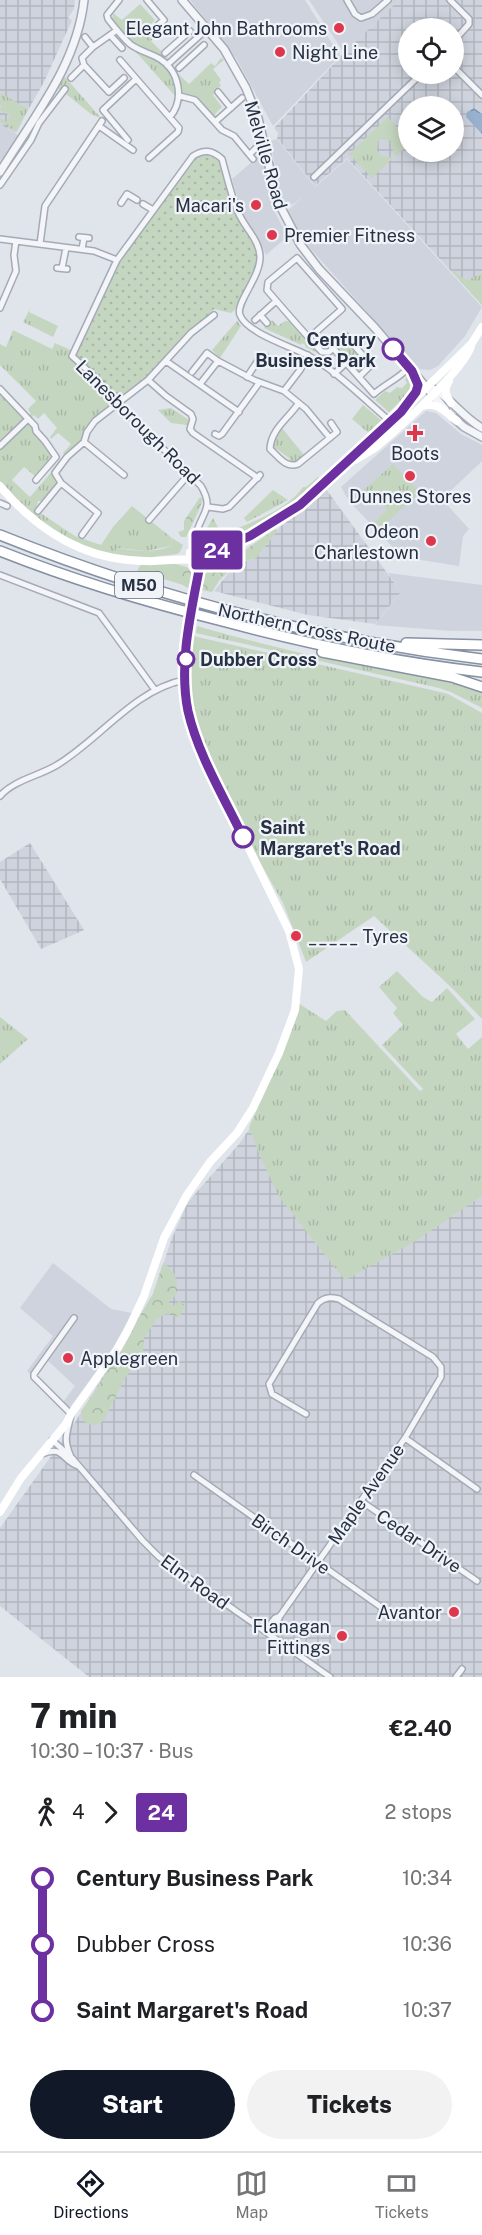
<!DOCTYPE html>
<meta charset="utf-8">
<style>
:root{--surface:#fff;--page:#f2f2f2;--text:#202124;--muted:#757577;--line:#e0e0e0;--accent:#111827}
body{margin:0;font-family:"Public Sans",sans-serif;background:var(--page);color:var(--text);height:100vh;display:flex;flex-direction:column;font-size:22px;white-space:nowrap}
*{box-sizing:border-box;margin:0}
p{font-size:20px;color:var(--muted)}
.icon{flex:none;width:33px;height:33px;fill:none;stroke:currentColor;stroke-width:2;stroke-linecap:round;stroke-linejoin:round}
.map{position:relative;height:1677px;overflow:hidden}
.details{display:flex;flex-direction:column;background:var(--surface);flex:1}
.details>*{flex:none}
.badge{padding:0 12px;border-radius:4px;font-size:21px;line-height:39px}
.controls{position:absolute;left:398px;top:18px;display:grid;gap:12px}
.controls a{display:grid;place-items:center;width:66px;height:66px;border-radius:50%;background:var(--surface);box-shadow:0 3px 15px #0003;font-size:30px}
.map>.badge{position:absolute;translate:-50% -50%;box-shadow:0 0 0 3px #fff}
.legs{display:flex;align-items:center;gap:9px;height:66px;padding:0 30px;font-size:20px}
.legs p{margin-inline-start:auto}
.summary{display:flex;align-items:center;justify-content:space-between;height:102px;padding:0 30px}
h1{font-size:33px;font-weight:800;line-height:45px}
.cta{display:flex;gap:12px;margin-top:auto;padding:12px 30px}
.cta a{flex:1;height:69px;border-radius:36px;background:var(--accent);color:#fff;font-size:24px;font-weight:800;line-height:69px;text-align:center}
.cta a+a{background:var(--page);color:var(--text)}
ul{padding:0 30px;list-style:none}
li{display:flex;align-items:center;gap:21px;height:66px;font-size:22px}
li i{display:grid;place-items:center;width:9px;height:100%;margin:0 8px;background:currentColor}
li i::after{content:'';width:15px;height:15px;margin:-8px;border:4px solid;border-radius:50%;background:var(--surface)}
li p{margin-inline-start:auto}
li:first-child i{background:linear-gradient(#0000 50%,currentColor 0)}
li:last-child i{background:linear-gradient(currentColor 50%,#0000 0)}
.menu{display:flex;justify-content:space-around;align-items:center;height:84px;border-top:2px solid var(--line);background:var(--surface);font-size:16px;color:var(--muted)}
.menu a{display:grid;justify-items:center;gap:3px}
.menu .selected{color:var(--accent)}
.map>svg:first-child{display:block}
.built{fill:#ced3dd}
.industrial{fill:url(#industrial-grid);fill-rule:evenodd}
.grass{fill:url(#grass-tufts)}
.forest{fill:url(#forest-crowns)}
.park{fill:url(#park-dots)}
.water{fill:url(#water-ripples)}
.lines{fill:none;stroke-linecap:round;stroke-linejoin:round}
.minor-casing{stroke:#a5abb6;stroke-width:8}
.tertiary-casing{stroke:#a5abb6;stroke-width:10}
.motorway-casing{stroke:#8691a3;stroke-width:12}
.minor{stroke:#f4f5f9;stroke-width:5}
.tertiary{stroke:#f4f5f9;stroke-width:7}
.secondary{stroke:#fff;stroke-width:8}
.motorway{stroke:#fff;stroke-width:9}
.secondary-bridge{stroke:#fff;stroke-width:8}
.line-1-casing{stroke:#fff;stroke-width:14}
.line-1{stroke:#6c30a1;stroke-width:9}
.poi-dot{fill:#de374d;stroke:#f0f3f8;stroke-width:2}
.stop-1-dot{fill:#fff;stroke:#6c30a1;stroke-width:3}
.labels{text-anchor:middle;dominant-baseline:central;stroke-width:4.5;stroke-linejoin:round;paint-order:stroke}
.shield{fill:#f0f3f8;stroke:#636b7a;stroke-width:1.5}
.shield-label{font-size:16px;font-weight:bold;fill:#273144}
.poi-label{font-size:18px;fill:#273144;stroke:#f0f3f8;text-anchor:end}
.street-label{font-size:18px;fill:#273144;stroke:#f0f3f8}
.stop-label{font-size:18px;font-weight:bold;fill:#273144;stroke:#f0f3f8;text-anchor:start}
</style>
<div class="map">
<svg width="482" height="1677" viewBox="0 0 482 1677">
<defs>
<pattern id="industrial-grid" width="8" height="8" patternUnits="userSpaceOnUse" patternTransform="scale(1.5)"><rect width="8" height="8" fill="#ced3dd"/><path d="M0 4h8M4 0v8" fill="none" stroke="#b1b6bf"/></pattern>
<pattern id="grass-tufts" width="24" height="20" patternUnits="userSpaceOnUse" patternTransform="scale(1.5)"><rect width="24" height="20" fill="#c5d6c0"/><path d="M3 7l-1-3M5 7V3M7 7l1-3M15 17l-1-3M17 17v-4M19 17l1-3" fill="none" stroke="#a9b8a6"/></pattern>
<pattern id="forest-crowns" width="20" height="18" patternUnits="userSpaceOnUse" patternTransform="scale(1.5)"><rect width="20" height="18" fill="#c5d6c0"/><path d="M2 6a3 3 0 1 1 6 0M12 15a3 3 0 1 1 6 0" fill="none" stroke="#a9b8a6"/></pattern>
<pattern id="park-dots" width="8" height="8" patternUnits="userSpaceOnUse" patternTransform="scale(1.5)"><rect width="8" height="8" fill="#c5d6c0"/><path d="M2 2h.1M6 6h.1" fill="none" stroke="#a9b8a6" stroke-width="1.8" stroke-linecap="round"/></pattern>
<pattern id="water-ripples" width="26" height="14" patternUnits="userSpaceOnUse" patternTransform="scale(1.5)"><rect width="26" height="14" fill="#97b1cf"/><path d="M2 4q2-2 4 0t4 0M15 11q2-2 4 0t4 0" fill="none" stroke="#7b91aa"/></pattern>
</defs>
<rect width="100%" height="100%" fill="#e0e4eb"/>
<!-- built -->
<path class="built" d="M190,0H305L340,56L273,126L236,58Z
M309,0H399L344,53Z
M0,124L18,135L0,162Z
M277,139L315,187L347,159L482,307L465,336L438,366L430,370L418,369L299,236L287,211L303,197L292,205L289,201L283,206L270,141Z
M262,153L275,213L288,236L266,255L255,232L242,213L232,179Z
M426,411L436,413L461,434L482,445V461L442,499L469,529L463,536L459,566L402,557L349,501L341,487Z
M388,573L482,585V631H452L375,625L401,592Z
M53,1263L111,1309L132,1313L110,1353L70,1407L63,1402L75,1386L46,1359L34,1377L27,1371L53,1336L20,1308Z"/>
<!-- industrial -->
<path class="industrial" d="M0,0H75L74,9L68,18L72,20L44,82L15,133L0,124Z
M399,0H482V305L347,158L315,186L277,138L278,133L274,128L342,55ZM408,28H453V74H408ZM408,106H453V152H408Z
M326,489L401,592L375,624L308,615L214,591L236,564L256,558L280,527L320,497Z
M30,843L84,930L41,949L0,879V862Z
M252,1125L482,1195V1677H89L0,1606V1528L74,1424L153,1294L172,1238L188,1202L239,1144Z"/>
<!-- grass -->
<path class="grass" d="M140,4L155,20L150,25L158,34L151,41L169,59L131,42L112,21L113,13L122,20Z
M137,49C157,58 179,72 176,97L136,52Z
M221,58L224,60L213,69L221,80L219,83L221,85L213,95L222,107L215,114L216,118L197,97L183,94L174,70L189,84L211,63L215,66Z
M64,76L102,119L91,114L66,94L67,91L58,89Z
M1,93L28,109L17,132L0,122V118L7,122L10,116L0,110L2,106L0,105Z
M388,117L408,140V150L405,148L395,157L390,142L384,138L378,141L377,150L382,156L393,158L372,178L349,154Z
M454,270L461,277L468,280L482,273V305L452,272Z
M31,307L29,312L58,326L53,337L23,322Z
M272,320L278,326L285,321H289L320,354L305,347V345L302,343L301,345L264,328Z
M237,321L241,326L220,358L212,350Z
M13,330L52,349L55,343L73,351L118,402L95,421L84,442L67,457L63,453L71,444L58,433L51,439L50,437L57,428L44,413L38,419L34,415L31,418L28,416L31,413L28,409L36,401L0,365V344L6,347Z
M344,341H347L367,363V365L362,372L357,371L338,350V346Z
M408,374L414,382V388L389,412L375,400L385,391L390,393L397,387L402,388L407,383L405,380Z
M0,389L35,426L54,457L36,477L24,467L12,480L30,497L54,469L52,475L57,485L44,501H38L36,510L75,536L101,545L113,527L132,506L172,538L171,546L146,551L117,548L115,554L94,551L56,534L12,496L0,481Z
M363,405L382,421L381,426L371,435L352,419Z
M171,408L189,420L187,425L171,423L158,410Z
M281,427L304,455L294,464L287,462L290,459L277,449L275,451C269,443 276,434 281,427Z
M393,464L420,492L378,531L373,524L387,509L373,494L362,503L356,497Z
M273,490L288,500L247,522L244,518Z
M197,626C246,640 297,653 348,663C393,672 439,677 482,693V708L451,692L439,688L196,633Z
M193,636L436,691L448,694L482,713V1019L452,988L374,916L306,962L283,903L235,818L193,721L189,692L190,655Z
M397,971L423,997L432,1002L447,988L475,1019L456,1034L468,1049L482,1037V1196L414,1242L345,1280L279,1197L258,1151L249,1127L291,1032L298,1003L326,1021L337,1011L345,1010L420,1091L423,1089L382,1045L403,1025L393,1013L397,1008L379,987Z
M0,1017L28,1039L0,1064Z"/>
<!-- forest -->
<path class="forest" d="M318,477L320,479C296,500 249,539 216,541L212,539L207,528L213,518L221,533L224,535C250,521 284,513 303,487H306Z
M200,497L203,499C199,511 192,525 186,537H181L178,532L184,530V521Z
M275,529L278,530L256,558L243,562L240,556L242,552Z
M172,538L183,545L180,552L177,554L145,558L115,554L117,548C134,551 155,553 171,546Z
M217,560L236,564L219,581L212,592L201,590C203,577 204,566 217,560Z
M171,563L187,567L191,572V590L183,585L137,571L141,564Z
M163,1263C176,1271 177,1279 177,1294L168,1303L173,1306L179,1301L186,1306L179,1317L166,1314L157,1319L144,1338L143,1351L124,1380L105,1418L100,1424L91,1425L83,1421L81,1411L96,1390L153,1294Z"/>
<!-- park -->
<path class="park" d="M210,153L220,161L235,213L254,244L257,258L256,271L236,309L231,313L214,309L145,378L121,397H117L77,358L75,353L89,329L120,262L194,158L201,154Z"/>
<!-- water -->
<path class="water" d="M474,108L482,114V134L466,117L467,112Z"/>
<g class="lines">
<!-- minor casing -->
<g class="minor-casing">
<path id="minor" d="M119,0L107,15L108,19C115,28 122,37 130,44C139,51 150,53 160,59C179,71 185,99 170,117
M147,0L164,20L158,25
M347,0L355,14L361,18L372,14L388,0
M450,0L469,19V24L453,42
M111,36L122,48
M85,37L93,47
M165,53L190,31
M120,60L179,128L178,132L149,158
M84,65L109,92L124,78
M167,65L207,29
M453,66L482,95
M179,68L204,45
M71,78L84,65L82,58L93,47L117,30
M218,92L231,108
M180,96L195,100L222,130L234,136L253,159
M215,122L242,98
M99,126L133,150
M128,140L103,110L136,79
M250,154L257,147
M314,177L421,74
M0,185L31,140L39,123L65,89
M121,203L127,194L137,200
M143,204L153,210
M79,237L89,238
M0,239L94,251L117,260
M40,244L45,206L102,121
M82,249L84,238
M57,268L67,269
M62,268L66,248
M0,308L16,271L14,255L16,241
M260,315L267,323
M255,320L276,301
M309,338L342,309L297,258L268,282L267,290C285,311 303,332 322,352H329L346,336L371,365L359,377
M333,348L374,394C384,385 394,381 404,372
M166,361L239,412
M192,372L207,353L218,361
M334,374L346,363
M247,377L261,356H265L276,365
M148,380L166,396L191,414L193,419L190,429L193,433L258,478
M200,384L218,361L254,380L284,391L306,409L330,438
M0,389L35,426L36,431L45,441L56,457L36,480
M284,391L300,370L308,355
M298,404C288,419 271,429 270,449C278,456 286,469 298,464L337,432L331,423
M215,434L219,436L222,434L259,383
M0,446L28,419
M124,475L84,442L87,432L95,421L148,380L191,333L214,315
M0,503L7,506
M208,507L223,509L229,507L260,475
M38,511L61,483
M149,520L189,474
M82,535L98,513L61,483L55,473L67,457L84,442
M192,550C194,544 195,537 197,531C203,511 214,508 201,486L133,419L97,379L72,356L117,260L193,156C204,149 212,150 222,159C227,177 231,195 238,212C244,227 259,239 260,256C261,277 235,303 240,315C246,332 289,346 305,354C334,368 366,401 391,422
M0,575L99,613L155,690
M0,796C14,780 39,776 57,765C100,739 134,690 184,680
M405,1438L477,1489
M52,1440L72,1458L143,1541L159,1557L330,1677
M42,1454C64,1445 61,1460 78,1466
M71,1457C62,1437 68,1433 71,1414L34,1377V1374L74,1318
M194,1475L388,1612
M361,1501L477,1581
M265,1631L275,1618L280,1616
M271,1635L280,1616L405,1438L441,1377V1367L433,1357L339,1299C330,1297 325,1297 318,1303L269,1384L272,1394L306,1414
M456,1677L462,1669"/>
</g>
<!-- tertiary casing -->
<g class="tertiary-casing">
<path id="tertiary" d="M182,0L224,49L246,88L258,118L277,200L300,244L319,269L375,328L445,409
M0,172C33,118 77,65 84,0
M427,386C447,393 462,417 482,428
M455,419L464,427L482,437"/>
</g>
<!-- motorway casing -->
<g class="motorway-casing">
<path id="motorway" d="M0,535C157,598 314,639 482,659
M0,551C73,580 146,602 222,621C308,644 394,662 482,672
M406,643L482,645
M322,652L452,677L482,687"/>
</g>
<!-- minor -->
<use href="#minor" class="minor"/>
<!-- tertiary -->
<use href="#tertiary" class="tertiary"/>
<!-- secondary -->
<path class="secondary" d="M412,371L418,385L413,396
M449,381C443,390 446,395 451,403
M423,406C437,401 446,413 457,421
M355,460C361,456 369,452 375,448C396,431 465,369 471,346
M0,486C38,531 85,561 146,561C161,562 176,558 192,560
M203,557L250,536L300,505L391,422L464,351L472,343L482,327
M198,578L203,557
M197,583L193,561L190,556V552L196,548L215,550
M0,1512L21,1478L66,1424L71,1414L118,1348L128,1330L144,1296L164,1238L187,1195L210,1162L237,1133L253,1108L279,1053L295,1010L299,969L289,931L202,752C184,708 183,676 190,629"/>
<!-- motorway -->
<use href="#motorway" class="motorway"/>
<!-- secondary-bridge -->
<path class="secondary-bridge" d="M190,629L197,583"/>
</g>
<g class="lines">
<!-- line-1 casing -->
<g class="line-1-casing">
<path id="line-1" d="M243,837C224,797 198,755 188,711C178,662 192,608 201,560L203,557L250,536L300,505L401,412L416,392L418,385L412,371L393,349"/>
</g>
<!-- line-1 -->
<use href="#line-1" class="line-1"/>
</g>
<!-- markers -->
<g class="poi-dot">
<circle cx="339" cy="28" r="6"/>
<circle cx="280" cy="52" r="6"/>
<circle cx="256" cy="205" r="6"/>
<circle cx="272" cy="235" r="6"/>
<path d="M412 424h6v6h6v6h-6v6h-6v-6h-6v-6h6z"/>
<circle cx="410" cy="476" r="6"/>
<circle cx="431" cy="541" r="6"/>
<circle cx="296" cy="936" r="6"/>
<circle cx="68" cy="1358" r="6"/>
<circle cx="454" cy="1612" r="6"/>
<circle cx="342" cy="1636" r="6"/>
</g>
<g class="stop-1-dot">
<circle cx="393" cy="349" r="10"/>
<circle cx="186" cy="659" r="8"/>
<circle cx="243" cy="837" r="10"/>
</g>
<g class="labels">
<!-- shield labels -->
<rect class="shield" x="115" y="572" width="48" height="26" rx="4.5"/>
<g class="shield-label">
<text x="139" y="585">M50</text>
</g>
<!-- poi labels -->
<g class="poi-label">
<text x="327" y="28">Elegant John Bathrooms</text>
<text x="292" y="52" text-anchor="start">Night Line</text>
<text x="244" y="205">Macari's</text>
<text x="284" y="235" text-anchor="start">Premier Fitness</text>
<text x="415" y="453" text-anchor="middle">Boots</text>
<text x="410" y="496" text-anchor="middle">Dunnes Stores</text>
<text x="419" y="531">Odeon<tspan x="419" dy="21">Charlestown</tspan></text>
<text x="308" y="936" text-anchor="start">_____ Tyres</text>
<text x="80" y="1358" text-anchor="start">Applegreen</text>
<text x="442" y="1612">Avantor</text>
<text x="330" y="1626">Flanagan<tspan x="330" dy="21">Fittings</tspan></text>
</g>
<!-- street labels -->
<g class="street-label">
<text transform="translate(266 155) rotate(74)">Melville Road</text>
<text transform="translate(138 422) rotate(45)">Lanesborough Road</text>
<text transform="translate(307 628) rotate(12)">Northern Cross Route</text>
<text transform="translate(366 1494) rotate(-55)">Maple Avenue</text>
<text transform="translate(419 1541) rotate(34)">Cedar Drive</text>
<text transform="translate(291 1544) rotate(35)">Birch Drive</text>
<text transform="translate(195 1582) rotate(36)">Elm Road</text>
</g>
<!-- stop labels -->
<g class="stop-label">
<text x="376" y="339" text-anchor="end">Century<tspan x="376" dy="21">Business Park</tspan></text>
<text x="200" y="659">Dubber Cross</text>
<text x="260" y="827">Saint<tspan x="260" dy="21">Margaret's Road</tspan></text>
</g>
</g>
</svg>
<div class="controls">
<a><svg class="icon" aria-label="locate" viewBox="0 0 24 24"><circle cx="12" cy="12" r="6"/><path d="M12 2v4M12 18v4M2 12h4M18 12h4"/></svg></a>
<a><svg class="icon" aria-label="layers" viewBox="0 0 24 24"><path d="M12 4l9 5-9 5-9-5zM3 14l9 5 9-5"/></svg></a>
</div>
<b class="badge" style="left:217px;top:550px;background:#6c30a1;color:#fff">24</b>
</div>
<section class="details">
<div class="summary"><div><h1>7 min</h1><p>10:30 – 10:37 · Bus</p></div><b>€2.40</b></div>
<div class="legs"><svg class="icon" aria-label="walk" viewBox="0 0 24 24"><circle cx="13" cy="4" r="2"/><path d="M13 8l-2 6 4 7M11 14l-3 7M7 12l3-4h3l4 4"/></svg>4<svg class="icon" aria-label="forward" viewBox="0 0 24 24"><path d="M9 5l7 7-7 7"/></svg><b class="badge" style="background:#6c30a1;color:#fff">24</b><p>2 stops</p></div>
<ul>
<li><i style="color:#6c30a1"></i><b>Century Business Park</b><p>10:34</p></li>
<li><i style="color:#6c30a1"></i><span>Dubber Cross</span><p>10:36</p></li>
<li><i style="color:#6c30a1"></i><b>Saint Margaret's Road</b><p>10:37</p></li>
</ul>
<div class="cta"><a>Start</a><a>Tickets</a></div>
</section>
<nav class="menu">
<a class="selected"><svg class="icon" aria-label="directions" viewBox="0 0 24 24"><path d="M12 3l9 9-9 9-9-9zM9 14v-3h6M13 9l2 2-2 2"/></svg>Directions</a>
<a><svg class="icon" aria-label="map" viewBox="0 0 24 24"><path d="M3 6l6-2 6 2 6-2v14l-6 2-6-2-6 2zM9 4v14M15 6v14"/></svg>Map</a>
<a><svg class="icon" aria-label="tickets" viewBox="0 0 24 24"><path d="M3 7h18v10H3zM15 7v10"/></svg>Tickets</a>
</nav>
